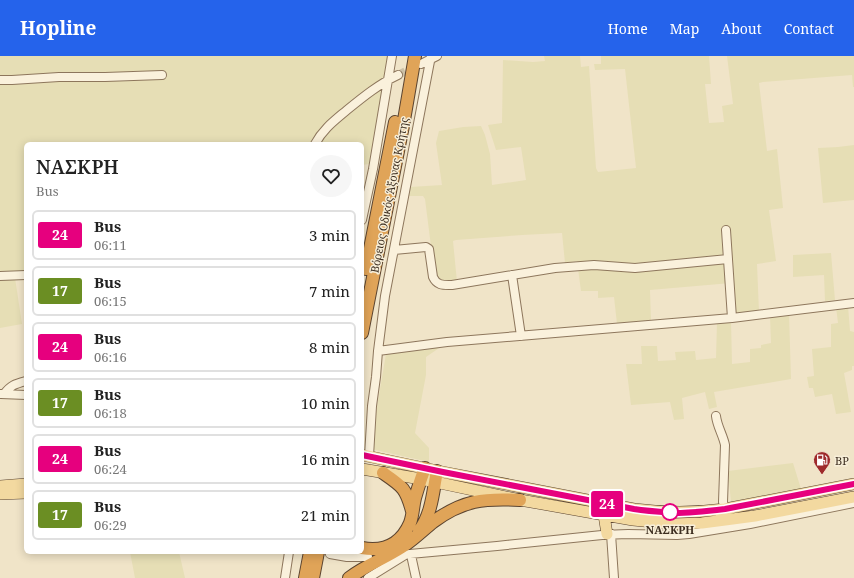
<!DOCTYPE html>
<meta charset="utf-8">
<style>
:root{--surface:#fff;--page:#f6f6f6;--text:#222;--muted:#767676;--line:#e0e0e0;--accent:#2563eb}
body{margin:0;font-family:"Noto Serif",serif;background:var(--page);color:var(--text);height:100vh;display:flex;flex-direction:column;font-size:15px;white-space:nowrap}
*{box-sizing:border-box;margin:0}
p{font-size:13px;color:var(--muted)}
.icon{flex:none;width:22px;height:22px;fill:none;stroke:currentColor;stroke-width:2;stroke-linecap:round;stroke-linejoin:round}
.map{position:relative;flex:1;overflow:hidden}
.panel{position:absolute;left:24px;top:86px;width:340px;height:412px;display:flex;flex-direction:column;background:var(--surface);border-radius:6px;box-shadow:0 2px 10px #0003}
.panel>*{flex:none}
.badge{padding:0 8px;border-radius:3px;font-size:14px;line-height:26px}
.map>.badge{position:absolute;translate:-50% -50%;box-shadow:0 0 0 2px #fff}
.round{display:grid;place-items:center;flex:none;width:42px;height:42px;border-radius:21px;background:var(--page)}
.headline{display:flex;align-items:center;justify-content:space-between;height:68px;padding:0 12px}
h1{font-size:19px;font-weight:600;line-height:30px}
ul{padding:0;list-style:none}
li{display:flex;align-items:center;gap:12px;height:50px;margin:0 8px 6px;padding:0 4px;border:2px solid var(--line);border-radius:6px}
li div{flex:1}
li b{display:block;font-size:15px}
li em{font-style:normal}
li .badge{min-width:44px;font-weight:700;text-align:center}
header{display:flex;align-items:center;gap:24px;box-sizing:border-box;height:56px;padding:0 20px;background:var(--accent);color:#fff}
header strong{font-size:19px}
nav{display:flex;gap:22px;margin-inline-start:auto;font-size:14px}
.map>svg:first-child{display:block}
.farmland{fill:#e6deb5}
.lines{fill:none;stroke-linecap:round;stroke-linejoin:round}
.minor-tunnel{stroke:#ccc0a6;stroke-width:8;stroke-dasharray:8 4;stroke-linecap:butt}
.minor-casing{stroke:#8d765c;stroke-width:10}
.major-casing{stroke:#5b4430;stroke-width:12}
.highway-casing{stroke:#5b4430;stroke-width:14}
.minor{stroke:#faf1dc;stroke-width:8}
.major{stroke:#f3d9a0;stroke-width:11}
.highway{stroke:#e0a458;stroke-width:12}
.line-casing{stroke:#fff;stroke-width:9}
.line{stroke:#e6007e;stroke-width:6}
.stop-dot{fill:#fff;stroke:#e6007e;stroke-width:2}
.labels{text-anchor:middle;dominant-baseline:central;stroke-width:3;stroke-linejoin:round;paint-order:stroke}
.street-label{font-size:11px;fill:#3d2e20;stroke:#f7eed8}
.poi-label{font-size:11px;fill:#3d2e20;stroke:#f7eed8;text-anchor:start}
.stop-label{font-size:11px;font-weight:bold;fill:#3d2e20;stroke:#f7eed8}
</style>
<header>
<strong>Hopline</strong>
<nav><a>Home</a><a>Map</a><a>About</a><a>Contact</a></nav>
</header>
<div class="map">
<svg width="854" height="522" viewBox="0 0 854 522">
<rect width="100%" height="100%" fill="#f0e4c8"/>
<!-- farmland -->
<path class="farmland" d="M0,0H388L369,108L362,109V88H26V220L15,222L22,268L0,272Z
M544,0H580L581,11L589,10L596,112L598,116L636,112L625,13L595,14L594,8H601V0H709L711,28H705L709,67L724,66L722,50L733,48L727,0H854V31H853L852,19L763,26L759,27L767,95L777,93L783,152L769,154L776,205L757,208L759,256L734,258L731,227L650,234L651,265L617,268L614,241L598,242V235H581L577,205L565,207L562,177L522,179L456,184L453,185L457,226L444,227L436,222L433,206L425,143L423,140H408L410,131L442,129L436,87L439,75L463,71L481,70L485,79L490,98L492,129L526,124L521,91L496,94L488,69L502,67L503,4L533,6L545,5Z
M854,89V144L823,147L818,92L838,91Z
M831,197L835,244L825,245L824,219L793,221V199Z
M848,250L850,275L854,276V310H852V314L844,317L851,356L836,358L832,338L815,341L813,332H809L807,321L814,320L812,293L831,291V268L838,267L836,251Z
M789,257L791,323L714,336L717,351L709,353L705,336L682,342L684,363L674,364L670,346L631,349L626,308H642L641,290H657L658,305L676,304L675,296L695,295L696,304L716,302L717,266L731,265L732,308L750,306V293L761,292V289L771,287L770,260Z
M442,290L426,301V319L415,377L429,392V406L371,393L376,356L386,298Z
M793,407L801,433L731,446L728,415Z
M130,496H179L185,522H135Z"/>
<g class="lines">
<!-- minor-tunnel -->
<path class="minor-tunnel" d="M398,19L416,10"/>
<!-- minor casing -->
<g class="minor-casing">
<path id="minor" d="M421,8L437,0
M0,24H12L59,21H105L162,19
M315,88C323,73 334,65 347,54C363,41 379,28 398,19
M362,164L373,113L392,0
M726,174L732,262
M394,194L426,191L429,193L433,221C437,230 444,229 452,229L555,212L594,209L635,212L728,203
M512,219L521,280
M0,220L26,219
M378,295L447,286L732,262L854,247
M1,338L26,339
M4,338C11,329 15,328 26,325
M716,360C717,370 723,379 725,389L723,446L725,453
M369,400L372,350L376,321L378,295L385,240L431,0
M611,478L614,522
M330,498L347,501H368
M399,499L497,490L602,479L628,478L677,479L689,478L750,468L854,447
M411,499L416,522
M285,522L289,496
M368,522L405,499"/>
</g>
<!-- major casing -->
<g class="major-casing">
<path id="major" d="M362,399L443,416L634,453C665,457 694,457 725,453L854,428
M362,413L421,423L520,444L599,458L633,464L674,468L702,467L725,464L755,460L854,441
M0,430L26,428
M0,438L26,437
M604,459L607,478"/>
</g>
<!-- highway casing -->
<g class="highway-casing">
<path id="highway" d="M366,213L395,66
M362,277L403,70L415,0
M383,417C402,430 406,432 412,455
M419,475C432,458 433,435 437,415
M362,492C384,496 401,488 410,467C413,459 413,450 415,442C418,432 421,422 425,412
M305,522L310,496
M313,522L318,496
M349,522C365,510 385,502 402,491C413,484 423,474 433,466C463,444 484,442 520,444"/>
</g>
<!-- minor -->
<use href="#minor" class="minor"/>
<!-- major -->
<use href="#major" class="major"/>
<!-- highway -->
<use href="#highway" class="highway"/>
</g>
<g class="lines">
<!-- line casing -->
<g class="line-casing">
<path id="line" d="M362,399L443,416L634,453C647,455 661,456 674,457C691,457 708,455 725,453L854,428"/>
</g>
<!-- line -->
<use href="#line" class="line"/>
</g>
<!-- icons -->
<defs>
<g id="fuel-pin" transform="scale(0.9)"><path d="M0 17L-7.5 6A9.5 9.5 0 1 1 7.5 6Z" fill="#9e2a2b" stroke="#f7eed8"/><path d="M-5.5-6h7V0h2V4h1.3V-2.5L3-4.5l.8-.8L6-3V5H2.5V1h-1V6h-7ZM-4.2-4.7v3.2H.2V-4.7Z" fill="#fff"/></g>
</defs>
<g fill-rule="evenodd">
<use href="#fuel-pin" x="822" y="404"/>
</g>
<!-- markers -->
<circle class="stop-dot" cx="670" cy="456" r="8"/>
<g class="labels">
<!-- street labels -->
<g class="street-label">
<text transform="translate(389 139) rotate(-79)">Βόρειος Οδικός Άξονας Κρήτης</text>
</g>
<!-- poi labels -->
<g class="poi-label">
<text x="835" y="404">BP</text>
</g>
<!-- stop labels -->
<g class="stop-label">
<text x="670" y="473">ΝΑΣΚΡΗ</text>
</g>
</g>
</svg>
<b class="badge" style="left:607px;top:448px;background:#e6007e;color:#fff">24</b>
<section class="panel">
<div class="headline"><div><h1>ΝΑΣΚΡΗ</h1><p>Bus</p></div><a class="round"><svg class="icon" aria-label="heart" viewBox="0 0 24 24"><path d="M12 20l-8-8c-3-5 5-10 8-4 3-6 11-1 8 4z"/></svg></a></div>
<ul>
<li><span class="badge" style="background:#e6007e;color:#fff">24</span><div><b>Bus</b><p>06:11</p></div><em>3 min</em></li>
<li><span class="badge" style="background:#6b8e23;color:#fff">17</span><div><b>Bus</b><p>06:15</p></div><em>7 min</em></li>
<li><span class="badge" style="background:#e6007e;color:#fff">24</span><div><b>Bus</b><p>06:16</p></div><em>8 min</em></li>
<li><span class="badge" style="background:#6b8e23;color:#fff">17</span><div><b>Bus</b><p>06:18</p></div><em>10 min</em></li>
<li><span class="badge" style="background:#e6007e;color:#fff">24</span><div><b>Bus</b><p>06:24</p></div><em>16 min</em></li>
<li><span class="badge" style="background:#6b8e23;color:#fff">17</span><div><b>Bus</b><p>06:29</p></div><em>21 min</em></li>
</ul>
</section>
</div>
